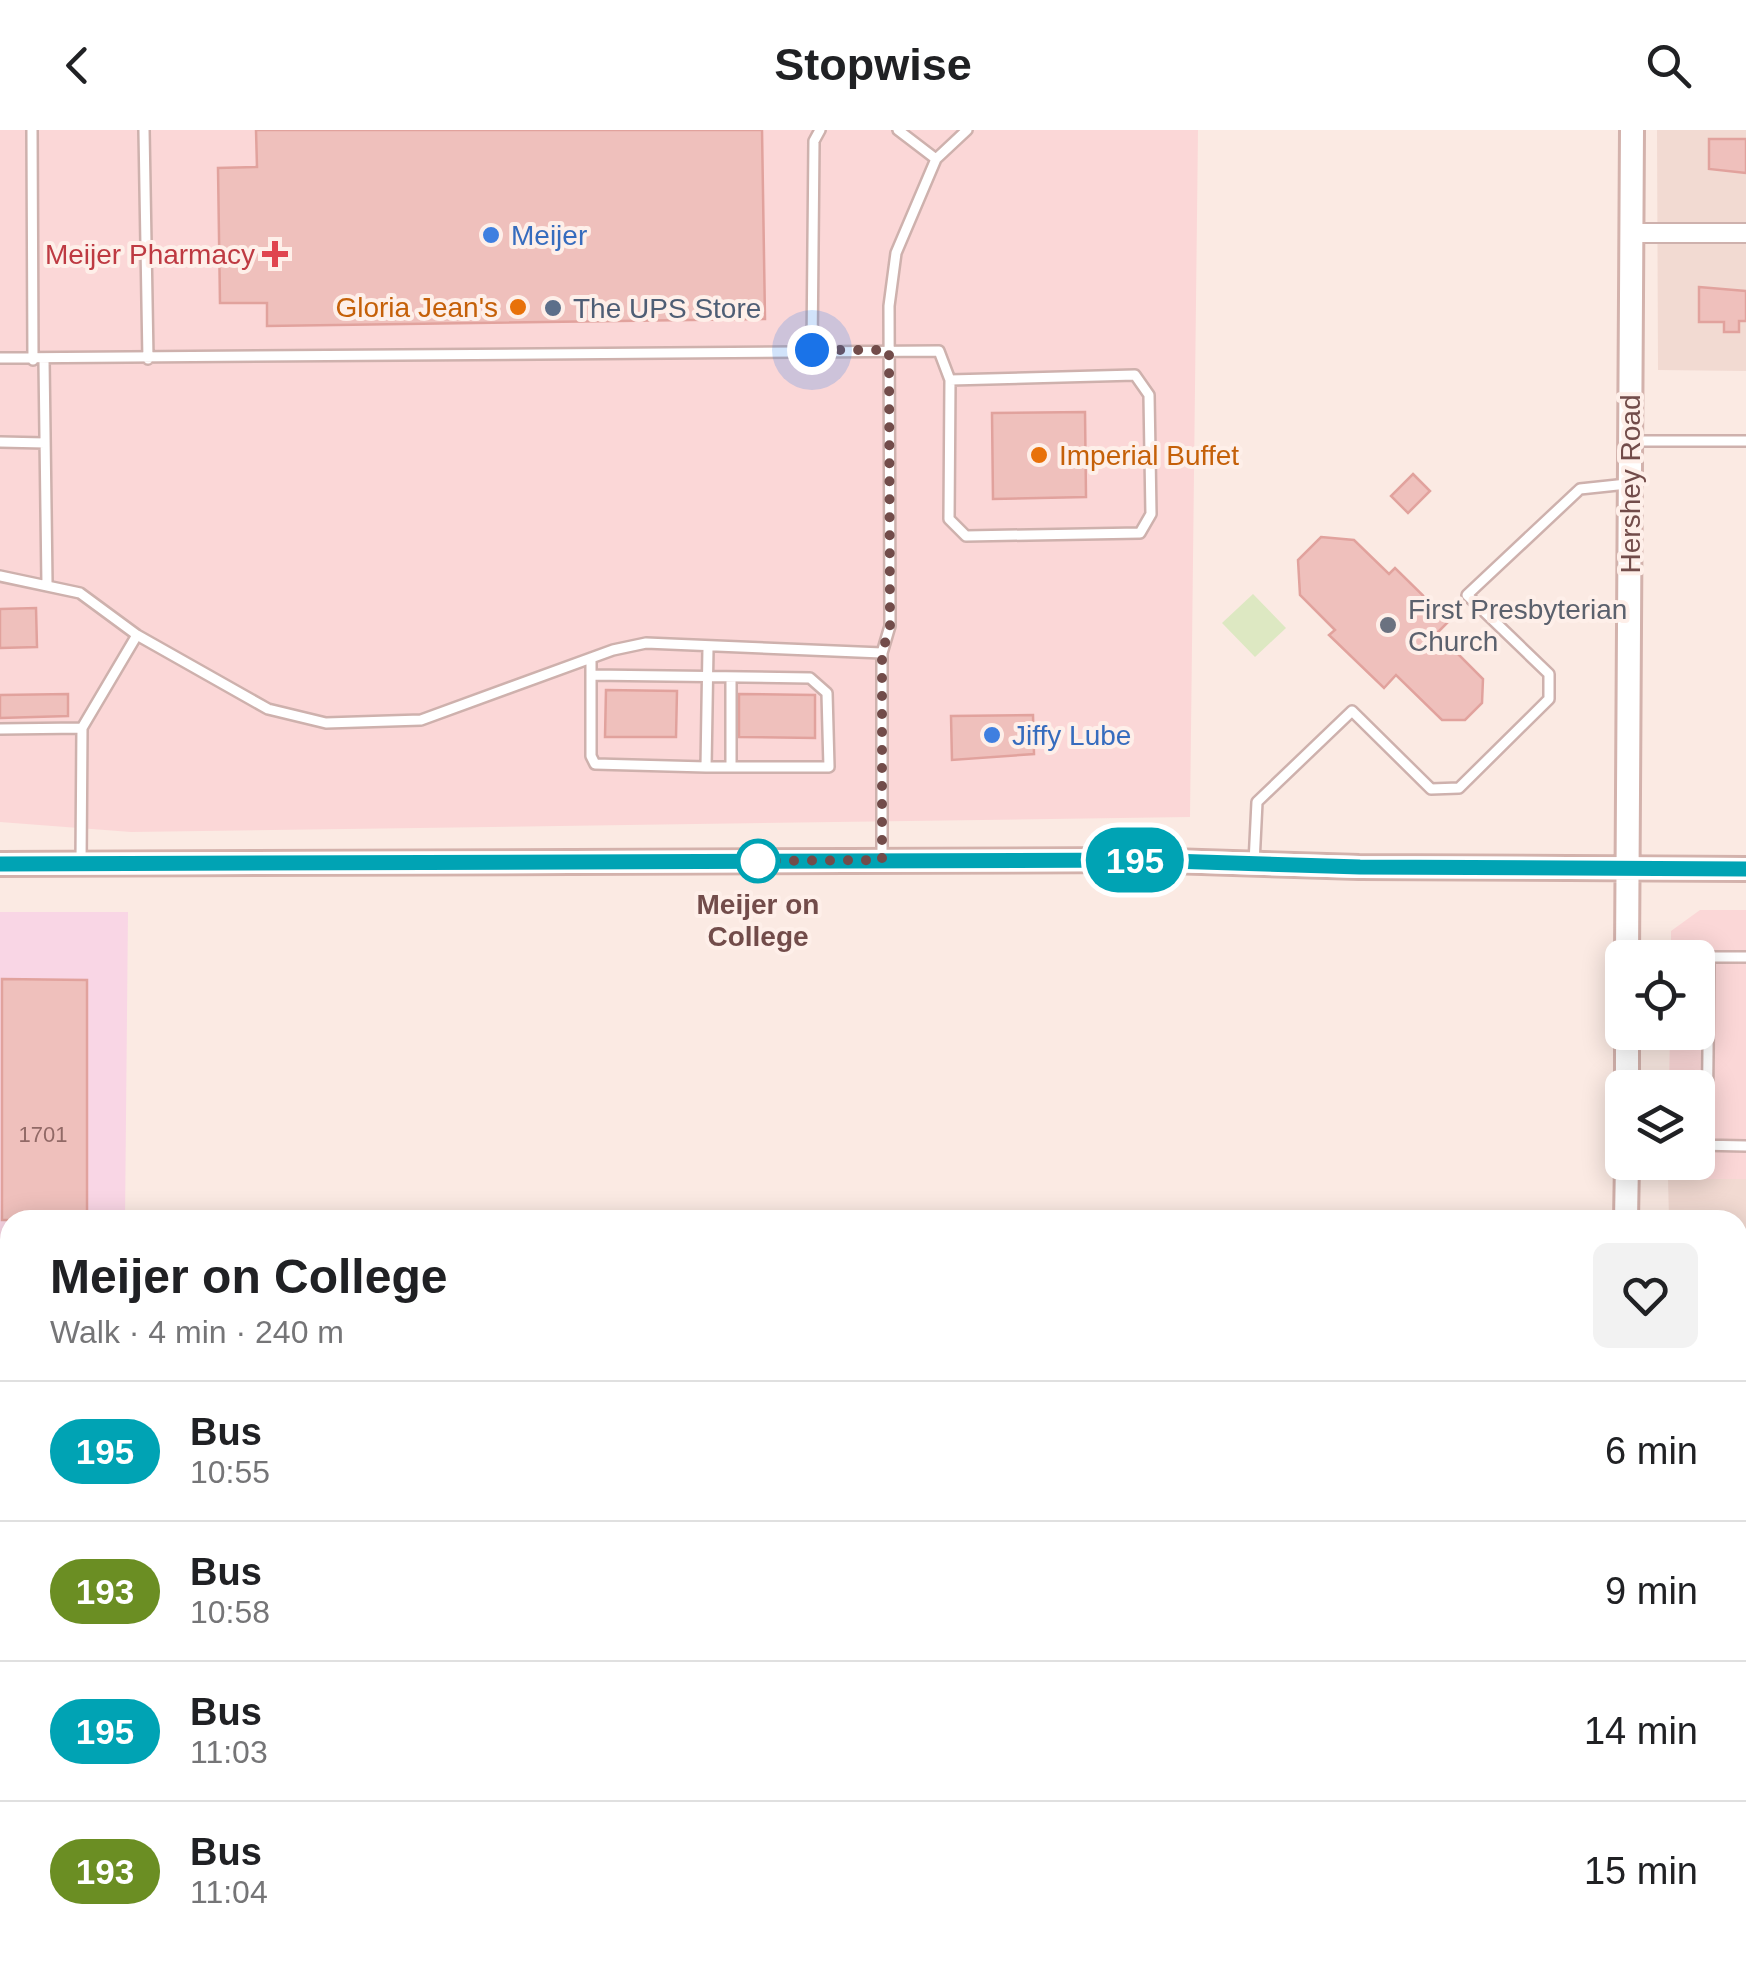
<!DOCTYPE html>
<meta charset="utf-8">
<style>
:root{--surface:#fff;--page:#f2f2f2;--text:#202124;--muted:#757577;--line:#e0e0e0}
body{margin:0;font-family:Arial,sans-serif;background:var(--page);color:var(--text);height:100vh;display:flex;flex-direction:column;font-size:38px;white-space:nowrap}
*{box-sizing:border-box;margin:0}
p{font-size:32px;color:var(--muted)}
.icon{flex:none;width:55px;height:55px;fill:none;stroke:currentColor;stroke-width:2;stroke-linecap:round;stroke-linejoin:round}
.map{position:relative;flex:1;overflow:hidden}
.sheet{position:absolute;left:0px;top:1080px;width:1748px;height:752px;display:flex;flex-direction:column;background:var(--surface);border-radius:30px 30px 0 0;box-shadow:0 5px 25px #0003}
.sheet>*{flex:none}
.badge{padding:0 20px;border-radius:32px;font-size:35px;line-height:65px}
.controls{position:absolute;left:1605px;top:810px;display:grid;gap:20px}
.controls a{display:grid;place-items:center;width:110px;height:110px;border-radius:15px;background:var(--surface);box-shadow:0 5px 25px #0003;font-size:50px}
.you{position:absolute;width:50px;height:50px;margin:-25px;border:8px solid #fff;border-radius:50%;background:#1a73e8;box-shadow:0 0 0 15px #1a73e833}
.map>.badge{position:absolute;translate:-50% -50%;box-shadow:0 0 0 5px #fff}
.round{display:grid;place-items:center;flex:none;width:105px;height:105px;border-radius:15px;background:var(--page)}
.headline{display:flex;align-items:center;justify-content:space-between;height:170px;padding:0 50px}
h1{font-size:48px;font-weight:800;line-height:75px}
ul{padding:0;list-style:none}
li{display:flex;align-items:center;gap:30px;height:140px;padding:0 50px;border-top:2px solid var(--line)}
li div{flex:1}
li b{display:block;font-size:38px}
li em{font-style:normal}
li .badge{min-width:110px;font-weight:700;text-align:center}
header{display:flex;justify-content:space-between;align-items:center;height:130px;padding:0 50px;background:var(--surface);font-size:45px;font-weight:800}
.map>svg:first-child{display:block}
.residential{fill:#f2dad2}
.commercial{fill:#fbd7d7}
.medical{fill:#f9d6e5}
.green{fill:#dde8c2}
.building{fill:#efc0bc;stroke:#e1a29d;stroke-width:2.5}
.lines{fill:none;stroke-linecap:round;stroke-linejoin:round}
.lane-casing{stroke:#ceb1ad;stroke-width:14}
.street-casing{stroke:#ceb1ad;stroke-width:22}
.secondary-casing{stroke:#d3b2ac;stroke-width:28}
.lane{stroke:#fff;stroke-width:9}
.street{stroke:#fff;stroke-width:18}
.secondary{stroke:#fff;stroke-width:22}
.line-casing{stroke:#fff;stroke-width:22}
.line{stroke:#00a3b4;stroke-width:15}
.walk{stroke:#724c4a;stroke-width:10;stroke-dasharray:0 18}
.shop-dot{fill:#3f7fe0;stroke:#feefe9;stroke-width:4}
.health-dot{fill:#e0444e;stroke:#feefe9;stroke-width:4}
.food-dot{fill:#e8710a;stroke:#feefe9;stroke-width:4}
.service-dot{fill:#5c6f8a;stroke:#feefe9;stroke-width:4}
.worship-dot{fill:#6b7280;stroke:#feefe9;stroke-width:4}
.stop-dot{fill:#fff;stroke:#00a3b4;stroke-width:5}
.labels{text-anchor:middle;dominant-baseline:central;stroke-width:8;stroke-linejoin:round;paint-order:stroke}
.number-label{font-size:22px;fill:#916966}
.shop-label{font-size:28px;fill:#366cbe;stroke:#feefe9;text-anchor:start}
.health-label{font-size:28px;fill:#be3a42;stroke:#feefe9;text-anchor:end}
.food-label{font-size:28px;fill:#c56008;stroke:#feefe9;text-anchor:end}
.service-label{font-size:28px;fill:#4e5e75;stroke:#feefe9;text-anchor:start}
.street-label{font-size:28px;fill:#724c4a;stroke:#feefe9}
.worship-label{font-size:28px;fill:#5b616d;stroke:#feefe9;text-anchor:start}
.stop-label{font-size:28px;font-weight:bold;fill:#724c4a;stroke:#feefe9}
</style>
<header><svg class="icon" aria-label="back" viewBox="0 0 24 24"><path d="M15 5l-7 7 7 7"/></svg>Stopwise<svg class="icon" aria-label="search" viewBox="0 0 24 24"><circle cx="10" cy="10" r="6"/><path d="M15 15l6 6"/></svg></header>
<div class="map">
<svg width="1746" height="1832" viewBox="0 0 1746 1832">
<rect width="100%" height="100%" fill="#fbeae3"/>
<!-- residential -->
<path class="residential" d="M1657,0H1746V241L1658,240Z
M1668,1049H1746V1832H1677V1823L1738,1822V1090H1669Z"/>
<!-- commercial -->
<path class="commercial" d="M0,0H1198L1190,687L131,702L0,692Z
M1700,780H1746V1049H1668V1033L1698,1032V958L1669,957L1670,903L1698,902V828L1671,827V801Z
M0,1683H10V1822H1575V1832H0Z"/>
<!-- medical -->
<path class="medical" d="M0,782H128L125,1090H10V1620H0Z"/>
<!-- green -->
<path class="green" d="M1253,464L1286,498L1255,527L1222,493Z"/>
<!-- building -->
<path class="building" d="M256,0H762L765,189L267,196V173H220L218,38L257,37Z
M1709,9H1746V43L1709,39Z
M1699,157L1746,161V191H1739V202H1724V192H1699Z
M1085,282L1086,367L993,369L992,283Z
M1413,344L1430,361L1408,383L1391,366Z
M1321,407L1354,410L1389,444L1395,438L1449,491L1437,503L1483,549L1482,573L1465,590H1442L1396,545L1384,558L1329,505L1335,500L1300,465L1298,430Z
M36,478L37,517L0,518V479Z
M606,560L677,561L676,607H605Z
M68,564V586L0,588V565Z
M739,564L815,565V608L739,607Z
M1033,585L1034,624L952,630L951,586Z
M2,849L87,850V1090H2Z"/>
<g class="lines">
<!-- lane casing -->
<g class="lane-casing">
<path id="lane" d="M32,0L33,230
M144,0L148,229
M898,0L936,29
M812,221L814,11L820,0
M0,228L939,221L950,250L949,389L966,406L1140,403L1151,384L1149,265L1135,245L950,250
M44,230L47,454
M1633,311H1746
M0,312L45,313
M0,446L80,463L137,505L268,579L326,593L421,590L613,520L646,513L882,523
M591,528V626L595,634L706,637L708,518
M591,545L810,548L827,563L829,637H706
M731,547V637
M0,599L82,598
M882,729V523L890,496L889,176L896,123L936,29L967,0
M81,732L82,598L137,505
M1254,733L1257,672L1352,581L1431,659L1459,658L1549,569V544L1467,465L1580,359L1627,354
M1698,1015L1746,1016
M1707,1015L1709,827H1746
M0,1183L10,1189
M0,1470H10
M232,1822V1832
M933,1822V1832"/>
</g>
<!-- street casing -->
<g class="street-casing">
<path id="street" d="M1631,103H1746
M1738,1444H1746
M1738,1469H1746
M307,1822V1832"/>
</g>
<!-- secondary casing -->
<g class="secondary-casing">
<path id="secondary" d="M0,734L1139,730L1359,737L1746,739
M1627,828L1632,0
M1627,902V958
M1626,1090L1627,1032
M0,1654H10
M1624,1822V1832"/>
</g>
<!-- lane -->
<use href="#lane" class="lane"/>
<!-- street -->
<use href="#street" class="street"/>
<!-- secondary -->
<use href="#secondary" class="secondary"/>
</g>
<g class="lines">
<!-- line casing -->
<g class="line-casing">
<path id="line" d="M0,734L1139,730L1360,737L1746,739"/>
</g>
<!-- line -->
<use href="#line" class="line"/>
<!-- walk -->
<path class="walk" d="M758,731L882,730V523L890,496L889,220H812"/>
</g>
<!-- markers -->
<g class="shop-dot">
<circle cx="491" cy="105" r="10"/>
<circle cx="992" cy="605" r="10"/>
</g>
<path class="health-dot" d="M270 109h10v10h10v10h-10v10h-10v-10h-10v-10h10z"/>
<g class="food-dot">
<circle cx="518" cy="177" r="10"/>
<circle cx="1039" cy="325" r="10"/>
</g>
<circle class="service-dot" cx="553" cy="178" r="10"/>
<circle class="worship-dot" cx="1388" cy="495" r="10"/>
<circle class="stop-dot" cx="758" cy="731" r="20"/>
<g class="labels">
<!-- number labels -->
<g class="number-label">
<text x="43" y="1004">1701</text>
</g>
<!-- shop labels -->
<g class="shop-label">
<text x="511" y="105">Meijer</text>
<text x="1012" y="605">Jiffy Lube</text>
</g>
<!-- health labels -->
<g class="health-label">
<text x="255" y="124">Meijer Pharmacy</text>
</g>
<!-- food labels -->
<g class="food-label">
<text x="498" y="177">Gloria Jean's</text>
<text x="1059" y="325" text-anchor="start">Imperial Buffet</text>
</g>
<!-- service labels -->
<g class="service-label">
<text x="573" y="178">The UPS Store</text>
</g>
<!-- street labels -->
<g class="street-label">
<text transform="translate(1630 354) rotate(-90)">Hershey Road</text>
</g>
<!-- worship labels -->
<g class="worship-label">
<text x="1408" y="479">First Presbyterian<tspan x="1408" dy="32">Church</tspan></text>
</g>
<!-- stop labels -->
<g class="stop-label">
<text x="758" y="774">Meijer on<tspan x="758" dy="32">College</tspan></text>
</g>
</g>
</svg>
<div class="controls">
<a><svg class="icon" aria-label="locate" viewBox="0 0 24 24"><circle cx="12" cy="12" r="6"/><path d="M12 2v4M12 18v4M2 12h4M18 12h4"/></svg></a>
<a><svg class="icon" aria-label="layers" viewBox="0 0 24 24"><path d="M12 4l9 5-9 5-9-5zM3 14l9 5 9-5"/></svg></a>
</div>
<div class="you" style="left:812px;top:220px"></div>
<b class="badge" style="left:1135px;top:730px;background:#00a3b4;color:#fff">195</b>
<section class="sheet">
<div class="headline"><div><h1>Meijer on College</h1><p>Walk · 4 min · 240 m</p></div><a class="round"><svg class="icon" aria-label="heart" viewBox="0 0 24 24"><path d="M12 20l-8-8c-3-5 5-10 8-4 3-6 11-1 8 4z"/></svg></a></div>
<ul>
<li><span class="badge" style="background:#00a3b4;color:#fff">195</span><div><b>Bus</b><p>10:55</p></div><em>6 min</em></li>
<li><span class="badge" style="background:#6b8e23;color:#fff">193</span><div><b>Bus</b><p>10:58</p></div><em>9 min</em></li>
<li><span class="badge" style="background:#00a3b4;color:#fff">195</span><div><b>Bus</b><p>11:03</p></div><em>14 min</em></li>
<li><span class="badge" style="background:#6b8e23;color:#fff">193</span><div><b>Bus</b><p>11:04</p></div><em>15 min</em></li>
</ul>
</section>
</div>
